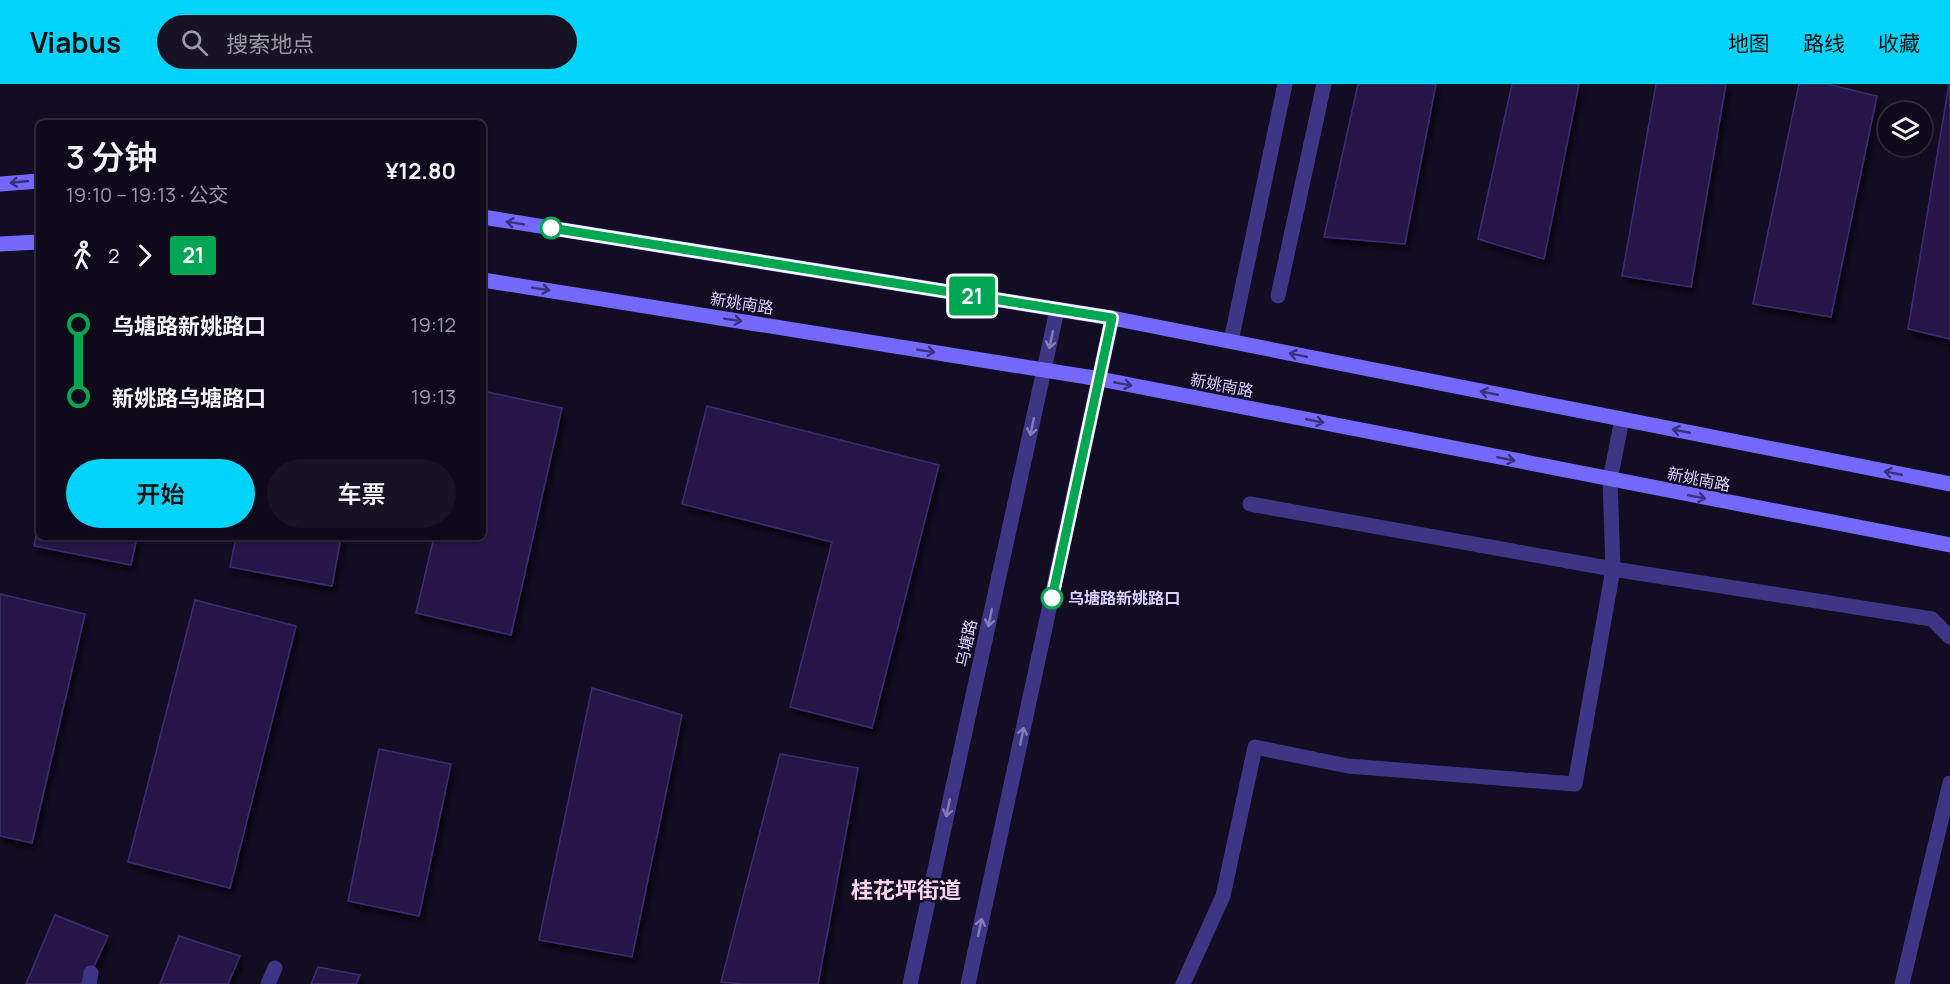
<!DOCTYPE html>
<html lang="zh">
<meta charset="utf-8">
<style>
:root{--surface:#0e0a1b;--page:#171324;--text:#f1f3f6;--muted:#9b9aa3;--line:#2e2b3a;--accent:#00d3fc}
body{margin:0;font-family:Manrope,"Noto Sans SC",sans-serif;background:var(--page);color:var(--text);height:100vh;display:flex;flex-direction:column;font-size:22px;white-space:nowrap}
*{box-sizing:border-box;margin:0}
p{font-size:20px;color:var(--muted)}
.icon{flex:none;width:33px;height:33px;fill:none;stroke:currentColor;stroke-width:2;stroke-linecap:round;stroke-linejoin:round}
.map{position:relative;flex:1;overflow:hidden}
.details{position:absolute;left:36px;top:36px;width:450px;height:420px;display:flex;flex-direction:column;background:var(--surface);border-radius:9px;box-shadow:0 2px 4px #0004,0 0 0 2px var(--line)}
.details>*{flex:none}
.badge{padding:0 12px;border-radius:4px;font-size:21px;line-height:39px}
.buttons{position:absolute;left:1878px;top:18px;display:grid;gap:12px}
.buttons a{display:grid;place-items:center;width:54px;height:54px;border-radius:50%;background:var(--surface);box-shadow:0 2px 4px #0004,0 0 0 2px var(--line);font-size:30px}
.map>.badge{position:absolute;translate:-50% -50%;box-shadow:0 0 0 3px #fff}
.legs{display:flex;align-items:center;gap:9px;height:66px;padding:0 30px;font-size:20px}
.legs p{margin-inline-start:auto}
.head{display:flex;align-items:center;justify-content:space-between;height:102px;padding:0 30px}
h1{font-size:33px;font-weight:600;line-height:45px}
.action{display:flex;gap:12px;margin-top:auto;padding:12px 30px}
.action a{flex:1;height:69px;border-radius:36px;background:var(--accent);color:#111;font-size:24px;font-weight:600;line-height:69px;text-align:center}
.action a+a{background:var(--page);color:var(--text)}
ul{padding:0 30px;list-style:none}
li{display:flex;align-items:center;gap:21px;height:72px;font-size:22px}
li i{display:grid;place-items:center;width:9px;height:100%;margin:0 8px;background:currentColor}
li i::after{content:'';width:15px;height:15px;margin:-8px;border:4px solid;border-radius:50%;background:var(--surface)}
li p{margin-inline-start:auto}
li:first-child i{background:linear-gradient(#0000 50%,currentColor 0)}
li:last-child i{background:linear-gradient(currentColor 50%,#0000 0)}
header{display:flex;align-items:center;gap:36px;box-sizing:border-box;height:84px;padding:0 30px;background:var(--accent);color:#111}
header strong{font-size:28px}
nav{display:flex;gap:33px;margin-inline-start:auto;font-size:21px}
.search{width:420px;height:54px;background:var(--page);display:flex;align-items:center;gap:15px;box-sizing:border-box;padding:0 21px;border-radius:33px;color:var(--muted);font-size:22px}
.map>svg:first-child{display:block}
.building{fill:#251946;stroke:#3d2a73;stroke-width:1.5;filter:url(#shadow)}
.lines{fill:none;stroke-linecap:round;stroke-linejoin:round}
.minor{stroke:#3e3685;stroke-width:15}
.tertiary{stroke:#3e3685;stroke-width:15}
.secondary{stroke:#7568ff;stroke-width:15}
.oneway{stroke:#3a317c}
.oneway2{stroke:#847cbc}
.line-1-casing{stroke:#fff;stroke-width:14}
.line-1{stroke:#00a651;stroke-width:9}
.stop-1-dot{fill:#fff;stroke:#00a651;stroke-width:3}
.labels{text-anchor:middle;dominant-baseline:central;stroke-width:5;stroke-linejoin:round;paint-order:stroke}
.street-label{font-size:16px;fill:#d9d1ff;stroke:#130d24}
.stop-label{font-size:16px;font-weight:bold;fill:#d9d1ff;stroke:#130d24;text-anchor:start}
.district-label{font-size:22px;font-weight:bold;fill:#ffd3ec;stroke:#130d24}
</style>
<header>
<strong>Viabus</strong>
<div class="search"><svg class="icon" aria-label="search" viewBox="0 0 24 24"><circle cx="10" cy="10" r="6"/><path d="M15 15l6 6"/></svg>搜索地点</div>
<nav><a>地图</a><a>路线</a><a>收藏</a></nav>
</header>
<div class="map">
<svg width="1950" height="900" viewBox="0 0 1950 900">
<defs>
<filter id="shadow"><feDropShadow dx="3.5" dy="6" stdDeviation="3" flood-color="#0009"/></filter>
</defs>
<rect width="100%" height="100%" fill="#130d24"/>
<!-- building -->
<path class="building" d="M1358,0H1436L1405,160L1324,153Z
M1512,0H1579L1544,175L1478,155Z
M1656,0H1726L1691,203L1622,192Z
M1799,0H1827L1877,12L1831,233L1753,220Z
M1949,0H1950V255L1908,245Z
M483,307L562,324L511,551L416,529L434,453H483Z
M707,322L939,381L872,644L790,623L832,458L682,420Z
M39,437V453H137L131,481L34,462Z
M236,453H341L332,502L230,483Z
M0,510L85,530L32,759L0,752Z
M195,516L296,542L230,804L128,778Z
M592,604L682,631L632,873L539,856Z
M379,665L451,680L419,832L348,817Z
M780,670L858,684L818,900H742L721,898Z
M55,831L108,852L86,900H26Z
M179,852L240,872L228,900H160Z
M318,883L360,891L356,900H311Z"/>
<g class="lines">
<!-- minor -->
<path class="minor" d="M1278,212L1324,0
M1231,257L1285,0
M1250,420L1613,485L1932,535L1950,553
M89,900L91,889
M268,900L275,884
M1183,900L1223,812L1255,663L1348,682L1575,700L1613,485L1610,396L1622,335
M1902,900L1950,699"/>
<!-- tertiary -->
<path class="tertiary" d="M910,900L1057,226
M968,900L1112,234"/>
<!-- secondary -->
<path class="secondary" d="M0,100L39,97
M483,133L1112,234L1950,400
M0,160L39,158
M483,196L1100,295L1950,461"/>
</g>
<!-- one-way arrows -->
<defs><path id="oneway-shaft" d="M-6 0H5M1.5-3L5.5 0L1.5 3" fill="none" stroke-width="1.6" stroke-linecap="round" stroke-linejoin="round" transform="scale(1.5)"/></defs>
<g class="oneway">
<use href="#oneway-shaft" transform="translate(19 98) rotate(174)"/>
<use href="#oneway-shaft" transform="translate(515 139) rotate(-171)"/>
<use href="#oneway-shaft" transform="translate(541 205) rotate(9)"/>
<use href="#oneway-shaft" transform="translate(733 236) rotate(9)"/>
<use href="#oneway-shaft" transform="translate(926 267) rotate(9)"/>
<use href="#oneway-shaft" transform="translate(1298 271) rotate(-169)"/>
<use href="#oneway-shaft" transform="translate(1123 300) rotate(11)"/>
<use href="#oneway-shaft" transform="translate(1489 309) rotate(-169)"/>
<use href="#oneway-shaft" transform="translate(1315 337) rotate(11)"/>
<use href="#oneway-shaft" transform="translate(1681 347) rotate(-169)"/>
<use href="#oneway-shaft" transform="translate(1506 375) rotate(11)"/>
<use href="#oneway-shaft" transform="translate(1893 389) rotate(-169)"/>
<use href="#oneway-shaft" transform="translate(1697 413) rotate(11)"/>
</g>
<g class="oneway2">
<use href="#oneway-shaft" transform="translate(1051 256) rotate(102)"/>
<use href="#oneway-shaft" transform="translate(1032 343) rotate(102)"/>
<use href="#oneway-shaft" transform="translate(990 534) rotate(102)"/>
<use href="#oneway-shaft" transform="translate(1022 652) rotate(-78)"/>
<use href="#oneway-shaft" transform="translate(948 724) rotate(102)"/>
<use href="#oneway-shaft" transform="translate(980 843) rotate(-78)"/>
</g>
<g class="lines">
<!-- line-1 casing -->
<g class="line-1-casing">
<path id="line-1" d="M551,144L1112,234L1052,514"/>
</g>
<!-- line-1 -->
<use href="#line-1" class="line-1"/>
</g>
<!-- markers -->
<g class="stop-1-dot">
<circle cx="551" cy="144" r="10"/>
<circle cx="1052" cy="514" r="10"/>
</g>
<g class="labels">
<!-- street labels -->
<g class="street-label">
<text transform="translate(742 219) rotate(9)">新姚南路</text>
<text transform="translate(1222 301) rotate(11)">新姚南路</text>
<text transform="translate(1699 395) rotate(11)">新姚南路</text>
<text transform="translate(966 559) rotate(-78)">乌塘路</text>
</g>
<!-- stop labels -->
<g class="stop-label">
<text x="1068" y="514">乌塘路新姚路口</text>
</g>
<!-- district labels -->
<g class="district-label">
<text x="906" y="806">桂花坪街道</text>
</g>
</g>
</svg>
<div class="buttons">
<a><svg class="icon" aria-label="layers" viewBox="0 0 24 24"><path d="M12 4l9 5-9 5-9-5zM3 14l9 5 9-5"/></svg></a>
</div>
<b class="badge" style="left:972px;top:212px;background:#00a651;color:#fff">21</b>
<section class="details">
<div class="head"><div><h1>3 分钟</h1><p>19:10 – 19:13 · 公交</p></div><b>¥12.80</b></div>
<div class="legs"><svg class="icon" aria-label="walk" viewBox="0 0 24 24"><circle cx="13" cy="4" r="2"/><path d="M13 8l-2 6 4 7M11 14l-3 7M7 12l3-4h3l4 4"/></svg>2<svg class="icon" aria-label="forward" viewBox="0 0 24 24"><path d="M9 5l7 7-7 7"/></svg><b class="badge" style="background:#00a651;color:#fff">21</b></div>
<ul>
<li><i style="color:#00a651"></i><b>乌塘路新姚路口</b><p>19:12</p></li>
<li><i style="color:#00a651"></i><b>新姚路乌塘路口</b><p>19:13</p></li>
</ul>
<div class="action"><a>开始</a><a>车票</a></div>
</section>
</div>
